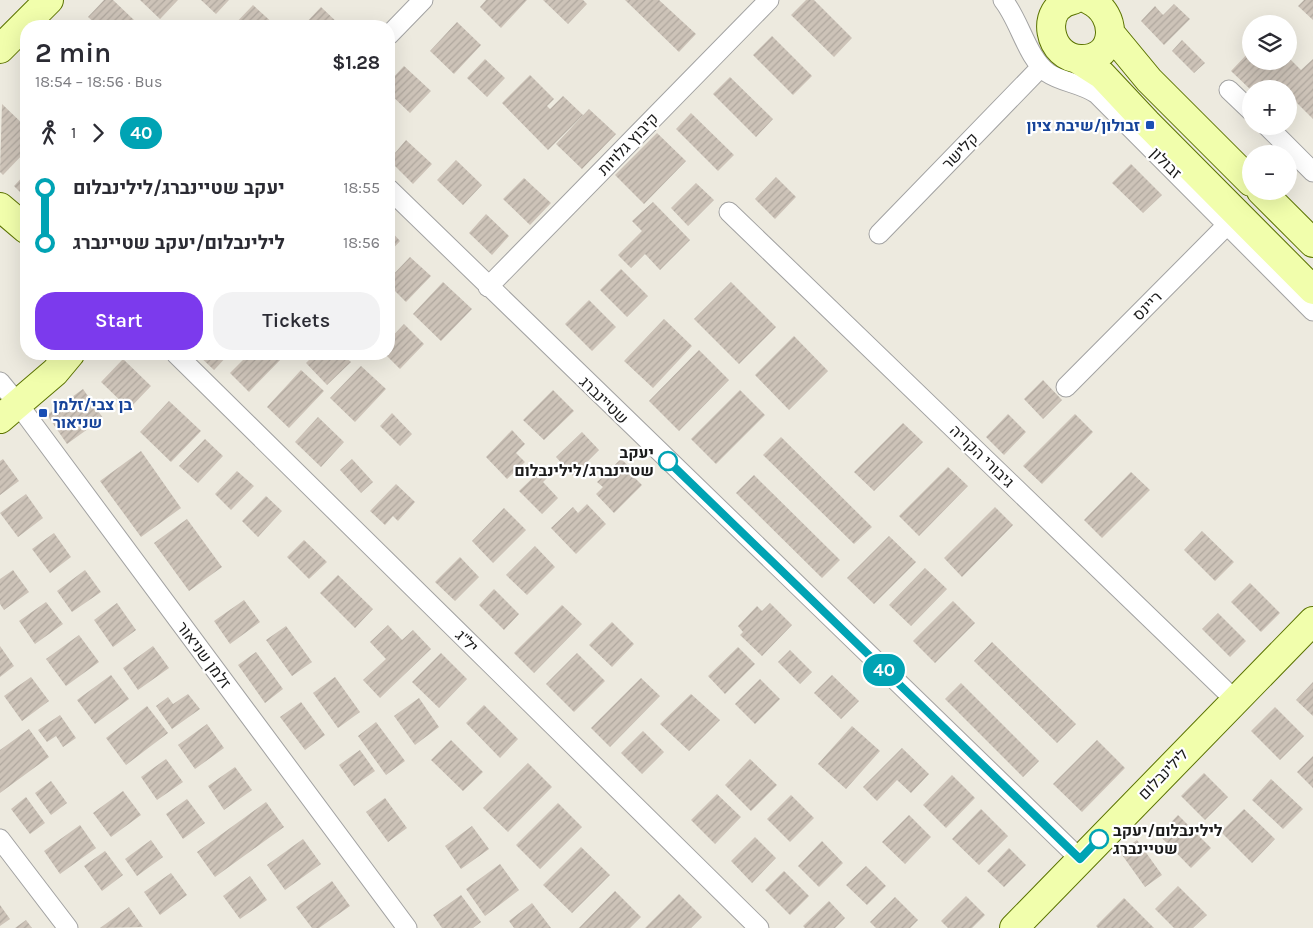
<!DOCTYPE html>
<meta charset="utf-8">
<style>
:root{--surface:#fff;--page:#f2f2f3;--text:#2b2b33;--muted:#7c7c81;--accent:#7c3aed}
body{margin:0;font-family:Karla,Heebo,sans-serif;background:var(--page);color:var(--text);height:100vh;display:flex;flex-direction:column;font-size:19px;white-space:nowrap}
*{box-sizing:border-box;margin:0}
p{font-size:16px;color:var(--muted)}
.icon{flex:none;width:28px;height:28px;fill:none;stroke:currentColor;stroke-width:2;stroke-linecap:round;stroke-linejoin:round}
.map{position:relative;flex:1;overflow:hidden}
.sheet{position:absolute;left:20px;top:20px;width:375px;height:340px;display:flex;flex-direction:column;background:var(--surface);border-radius:20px;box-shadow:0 5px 20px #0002}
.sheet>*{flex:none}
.badge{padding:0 10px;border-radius:16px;font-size:18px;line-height:32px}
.controls{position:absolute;left:1242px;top:15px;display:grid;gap:10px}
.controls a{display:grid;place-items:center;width:55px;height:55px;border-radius:50%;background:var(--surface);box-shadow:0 5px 20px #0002;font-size:25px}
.map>.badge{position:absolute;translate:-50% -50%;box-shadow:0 0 0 2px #fff}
.legs{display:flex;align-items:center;gap:8px;height:55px;padding:0 15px;font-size:16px}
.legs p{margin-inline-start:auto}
.overview{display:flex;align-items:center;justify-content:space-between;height:85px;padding:0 15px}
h1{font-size:28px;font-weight:600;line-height:38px}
.action{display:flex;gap:10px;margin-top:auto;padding:10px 15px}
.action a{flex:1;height:58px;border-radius:20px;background:var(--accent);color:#fff;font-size:20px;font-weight:600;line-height:58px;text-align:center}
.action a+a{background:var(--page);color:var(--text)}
ul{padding:0 15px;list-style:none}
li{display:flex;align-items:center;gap:18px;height:55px;font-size:19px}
li i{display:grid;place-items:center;width:8px;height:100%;margin:0 6px;background:currentColor}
li i::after{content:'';width:12px;height:12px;margin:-6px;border:4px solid;border-radius:50%;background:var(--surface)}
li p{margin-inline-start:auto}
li:first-child i{background:linear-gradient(#0000 50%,currentColor 0)}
li:last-child i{background:linear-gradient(currentColor 50%,#0000 0)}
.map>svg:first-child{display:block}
.building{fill:url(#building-hatch)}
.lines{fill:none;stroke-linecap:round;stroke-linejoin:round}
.street-casing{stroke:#a2a2a2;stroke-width:21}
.secondary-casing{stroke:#5b7300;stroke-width:30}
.street{stroke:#fff;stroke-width:19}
.secondary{stroke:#f1feac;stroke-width:28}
.line-1-casing{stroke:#fff;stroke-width:11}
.line-1{stroke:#00a3b4;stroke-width:8}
.transit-dot{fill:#1a4fb4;stroke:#fff;stroke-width:2}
.stop-1-dot{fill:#fff;stroke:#00a3b4;stroke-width:2.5}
.labels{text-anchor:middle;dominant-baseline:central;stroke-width:4.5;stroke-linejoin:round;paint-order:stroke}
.transit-label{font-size:16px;font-weight:bold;fill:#164399;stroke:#fff;text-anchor:end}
.street-label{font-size:16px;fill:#1b1b1b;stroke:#fff}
.stop-label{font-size:16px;font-weight:bold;fill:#1b1b1b;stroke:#fff;text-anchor:end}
</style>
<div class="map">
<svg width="1313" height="928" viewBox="0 0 1313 928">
<defs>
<pattern id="building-hatch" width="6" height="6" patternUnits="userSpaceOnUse" patternTransform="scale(1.25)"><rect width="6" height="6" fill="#cdc3b8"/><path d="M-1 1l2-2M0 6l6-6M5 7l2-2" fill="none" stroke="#afa79e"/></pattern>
</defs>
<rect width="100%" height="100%" fill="#edeadf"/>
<!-- building -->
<path class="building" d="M104,0H113L134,20L127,26H98L88,17Z
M140,0H178L160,19Z
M201,0H229L216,14Z
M486,0H527L501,28L480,7Z
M543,0H583L587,4L568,24Z
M625,0H659L696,34L679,52Z
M806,0H814L852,38L834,57L791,15Z
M1304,0H1313V20L1298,6Z
M1174,4L1190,19L1164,45L1141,21L1155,6L1163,15Z
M253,5L276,26H233Z
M321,7L341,26H303Z
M457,22L481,45L454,74L430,51Z
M772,36L812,76L793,95L753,55Z
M1182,40L1205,63L1194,73L1172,51Z
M1251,50V61H1289V58L1301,70L1313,59V119L1289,95V89L1251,90L1231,71Z
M485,59L505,78L487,97L467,78Z
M404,66L431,91L410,113L389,93V82Z
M530,75L554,99L547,106L550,109L563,96L583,115L548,150L502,103Z
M730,77L773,119L756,137L713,94Z
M2,104L26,127V151L3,175L0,172Z
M589,109L616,134L582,169L556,144Z
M691,113L734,155L718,171L676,129Z
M657,133L686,161L644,204L615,175Z
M406,140L432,164L413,184L389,160Z
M456,160L482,185L463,205L437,180Z
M1131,164L1162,195L1143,213L1112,183Z
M26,173V198L14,186Z
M776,177L796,197L775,219L755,199Z
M524,178L551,203L530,225L503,199Z
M696,183L714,200L688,226L671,208Z
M653,202L690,240L660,270L645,254L631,268L618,255L642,231L632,221Z
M486,214L509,236L492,255L469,233Z
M389,229L400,241L389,253Z
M410,257L431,276L406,302L389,285V279Z
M621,269L648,296L627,317L600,290Z
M443,282L472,309L441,341L413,314Z
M731,282L776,327L739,364L694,319Z
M589,300L616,327L592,351L565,324Z
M664,319L692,346L653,388L624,361Z
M404,324L424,344L400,369L385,354H389V340Z
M794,336L828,371L789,410L755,375Z
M699,350L729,380L679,431L649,401Z
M197,354H229L214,370Z
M249,354H286L249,392L230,373Z
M315,354H342L351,362L327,385L306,363Z
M123,359L151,386L129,409L101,382Z
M361,366L386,389L355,422L330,398Z
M301,370L324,391L289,428L267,407Z
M1043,380L1062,400L1043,419L1024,399Z
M83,389L103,418L67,444L47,415Z
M553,390L574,411L544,440L523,420Z
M740,390L765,415L716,464L691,439Z
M169,401L201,431L171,462L140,432Z
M392,413L412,434L400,446L380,426Z
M1008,414L1026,432L1004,455L986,437Z
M1075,414L1093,432L1042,484L1023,466Z
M318,417L344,442L321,467L295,442Z
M903,423L923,442L874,491L854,472Z
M512,430L525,444L516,453L525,462L507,479L486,457Z
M582,432L599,450L573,476L556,457Z
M781,437L872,527L854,544L763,455Z
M205,439L223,456L198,483L179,466Z
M141,451L181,508L141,537L100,481Z
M3,459L19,481L0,495V461Z
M352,459L373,482L361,493L340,470Z
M621,459L636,473L633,476L642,485L614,513L596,494L603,487L597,482Z
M948,467L968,486L919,536L899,516Z
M543,468L550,475L543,482L558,498L542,514L519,491Z
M237,471L254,486L231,510L215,494Z
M1131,472L1150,490L1102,538L1084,520Z
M754,475L840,560L822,578L736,493Z
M396,484L415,502L398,521L393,516L385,525L370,511Z
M26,494L43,518L18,537L0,513Z
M266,496L282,511L258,537L242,521Z
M587,504L606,524L576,554L551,528L573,507L578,513Z
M995,507L1013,525L962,577L944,558Z
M504,508L526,530L493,563L472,541Z
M187,519L222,567L189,591L154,543Z
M1202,531L1234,562L1215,581L1184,550Z
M54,533L71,557L50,573L32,549Z
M889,536L916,562L874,604L847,578Z
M304,540L327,562L309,579L287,557Z
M535,546L555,567L527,595L506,575Z
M460,557L479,577L455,601L435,582Z
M925,568L947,589L911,626L889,605Z
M13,570L29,592L4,610L0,604V579Z
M85,570L101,592L72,612L57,591Z
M338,575L373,609L355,628L320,593Z
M1250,583L1280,613L1261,632L1231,602Z
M494,589L519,614L504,630L479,605Z
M244,600L260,622L230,644L214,621Z
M953,601L975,623L935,663L913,641Z
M46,602L63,624L35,644L19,621Z
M117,603L136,630L113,647L94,620Z
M770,603L792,625L762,656L740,635L743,632L738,626L757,606L762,611Z
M562,605L582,624L534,673L514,653Z
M1218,613L1246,641L1230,657L1202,629Z
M612,622L634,644L612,667L589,645Z
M388,625L402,640L413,630L431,649L380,698L363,680L386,659L370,642Z
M286,626L312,662L292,676L266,640Z
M79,635L99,662L66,686L46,659Z
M992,642L1076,724L1057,743L974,661Z
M0,646L14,666L0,677Z
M153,646L169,668L138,690L123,668Z
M738,647L755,664L725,694L708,676Z
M790,650L812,672L800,684L778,662Z
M256,652L283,689L265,703L238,665Z
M441,653L467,679L439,708L412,682Z
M577,653L605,681L574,712L546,684Z
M111,675L129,699L95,724L77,700Z
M832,675L859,701L841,719L814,693Z
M31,677L49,701L22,721L4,696Z
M335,677L360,712L338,728L313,693Z
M641,678L660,696L610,747L591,728Z
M760,679L780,699L755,724L735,704Z
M1313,682V716L1296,700Z
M961,683L1039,761L1023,777L945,699Z
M188,694L200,709L172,729L156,706L168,697L173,704Z
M691,694L720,720L689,751L660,724Z
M419,698L439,727L415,745L394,716Z
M301,702L325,735L305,750L280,717Z
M484,705L518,739L500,758L466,723Z
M147,706L168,733L126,765L106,738Z
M1275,707L1304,736L1280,760L1251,731Z
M60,715L76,738L63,747L56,736L47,742L38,730Z
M376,722L405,761L386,775L358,736Z
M207,724L224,748L195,769L178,745Z
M852,726L880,751L846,789L818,764Z
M29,729L49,757L0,793V750Z
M643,731L664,752L642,774L621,753Z
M451,740L483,772L463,791L431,760Z
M1097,740L1125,768L1082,812L1053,784Z
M902,748L929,774L911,793L897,780L877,801L863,787Z
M360,750L375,771L354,786L339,765Z
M1313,756V788L1297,772Z
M166,759L183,782L157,800L141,777Z
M750,759L777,785L751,811L725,785Z
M528,763L552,787L508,832L483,808Z
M235,767L252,790L224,810L208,786Z
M1204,773L1228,797L1205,820L1181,796Z
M952,775L975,798L946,828L923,805Z
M1271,779L1303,809L1283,829L1252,800Z
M51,781L67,803L51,815L35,793Z
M123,791L141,815L111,837L93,813Z
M717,794L741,817L715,844L691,820Z
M791,795L814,818L790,842L767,819Z
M26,797L45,823L30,834L11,809Z
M385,798L407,828L388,842L366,812Z
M187,799L205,823L183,839L166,814Z
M266,802L284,827L215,877L197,852Z
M558,803L582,827L540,869L516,845Z
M981,809L1008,836L979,865L952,839Z
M1244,809L1275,839L1252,863L1221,832Z
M909,815L931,837L905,864L882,842Z
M1178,815L1211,848L1191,868L1159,835Z
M80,825L96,848L60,874L44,851Z
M472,826L489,849L461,869L445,846Z
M755,837L776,858L752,883L731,861Z
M303,839L321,864L285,890L267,865Z
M151,840L163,857L137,876L125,859Z
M1137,840L1162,875L1145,887L1120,852Z
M822,841L843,863L819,887L798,866Z
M581,847L610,875L572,913L543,885Z
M1009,848L1026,865L1004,887L987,871Z
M105,851L123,875L102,891L84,866Z
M500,864L519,890L485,916L466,889Z
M866,866L886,886L867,905L846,885Z
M784,871L809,896L790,915L765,890Z
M171,873L187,895L160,915L144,892Z
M250,876L267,900L240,919L223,896Z
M332,881L350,906L319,928H312L296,907Z
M1178,886L1207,915L1193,928H1174L1155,909Z
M615,891L641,917L630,928H579Z
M679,894L702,917L691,928H645Z
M461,895L481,922L473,928H442L433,915Z
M966,896L985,915L972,928H948L941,921Z
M895,897L918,920L910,928H876L870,922Z
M1124,898L1154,928H1098L1096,926Z
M829,901L845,918L835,928H805L803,926Z
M532,903L551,928H514L509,921Z
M0,905L10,919L0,926Z
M129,907L143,927L100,928Z
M26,920L32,928H15Z"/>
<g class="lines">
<!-- street casing -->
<g class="street-casing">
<path id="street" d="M1003,0C1020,21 1027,58 1048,73C1061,82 1081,83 1097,94L1313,311
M389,35L423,0
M1229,90L1251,111
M1267,126L1313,172
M389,189L1080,859
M729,212L1235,700
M879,234L1041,67
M488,287L769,0
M176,354L759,928
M0,382L18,404L407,928
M1066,387L1227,225
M0,839L68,928"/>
</g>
<!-- secondary casing -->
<g class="secondary-casing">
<path id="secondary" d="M1073,0C1038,7 1048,60 1082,59C1117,59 1119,14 1089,0
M1111,34L1149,80L1251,182
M0,49L49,0
M1077,59L1102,75L1147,123L1313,290
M1261,191L1313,243
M0,207L26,229
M0,419L55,372L70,354
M1014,928L1313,621"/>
</g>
<!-- street -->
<use href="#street" class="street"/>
<!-- secondary -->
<use href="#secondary" class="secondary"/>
</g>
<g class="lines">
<!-- line-1 casing -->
<g class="line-1-casing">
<path id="line-1" d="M668,461L1080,859L1099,839"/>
</g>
<!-- line-1 -->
<use href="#line-1" class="line-1"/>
</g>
<!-- markers -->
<g class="transit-dot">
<rect x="1145" y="120" width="10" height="10" rx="2.5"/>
<rect x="38" y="408" width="10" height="10" rx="2.5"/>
</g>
<g class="stop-1-dot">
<circle cx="668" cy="461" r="9"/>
<circle cx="1099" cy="839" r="9"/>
</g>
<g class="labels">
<!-- transit labels -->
<g class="transit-label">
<text x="1140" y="125">זבולון/שיבת ציון</text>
<text x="53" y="404" text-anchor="start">בן צבי/זלמן<tspan x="53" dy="18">שניאור</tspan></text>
</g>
<!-- street labels -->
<g class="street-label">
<text transform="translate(628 144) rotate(-46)">קיבוץ גלויות</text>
<text transform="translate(960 151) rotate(-46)">קלישר</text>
<text transform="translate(1166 163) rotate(45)">זבולון</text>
<text transform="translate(1147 306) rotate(-45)">ריינס</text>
<text transform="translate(604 400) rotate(44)">שטיינברג</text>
<text transform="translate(982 456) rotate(44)">גיבורי הקריה</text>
<text transform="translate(467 641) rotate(45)">יל"ג</text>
<text transform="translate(204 655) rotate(53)">זלמן שניאור</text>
<text transform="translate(1163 774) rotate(-46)">לילינבלום</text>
</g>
<!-- stop labels -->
<g class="stop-label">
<text x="654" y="452">יעקב<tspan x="654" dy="18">שטיינברג/לילינבלום</tspan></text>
<text x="1113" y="830" text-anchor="start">לילינבלום/יעקב<tspan x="1113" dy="18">שטיינברג</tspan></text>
</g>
</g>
</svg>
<div class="controls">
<a><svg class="icon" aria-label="layers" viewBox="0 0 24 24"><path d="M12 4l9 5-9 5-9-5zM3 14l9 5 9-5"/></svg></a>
<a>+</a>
<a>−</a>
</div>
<b class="badge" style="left:884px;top:670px;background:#00a3b4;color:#fff">40</b>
<section class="sheet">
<div class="overview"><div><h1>2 min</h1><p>18:54 – 18:56 · Bus</p></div><b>$1.28</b></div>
<div class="legs"><svg class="icon" aria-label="walk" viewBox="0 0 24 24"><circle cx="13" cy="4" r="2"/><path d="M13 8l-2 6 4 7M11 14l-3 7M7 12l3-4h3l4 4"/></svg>1<svg class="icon" aria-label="forward" viewBox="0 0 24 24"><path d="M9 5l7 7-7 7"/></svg><b class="badge" style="background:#00a3b4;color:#fff">40</b></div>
<ul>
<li><i style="color:#00a3b4"></i><b>יעקב שטיינברג/לילינבלום</b><p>18:55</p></li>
<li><i style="color:#00a3b4"></i><b>לילינבלום/יעקב שטיינברג</b><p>18:56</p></li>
</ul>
<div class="action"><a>Start</a><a>Tickets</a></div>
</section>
</div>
